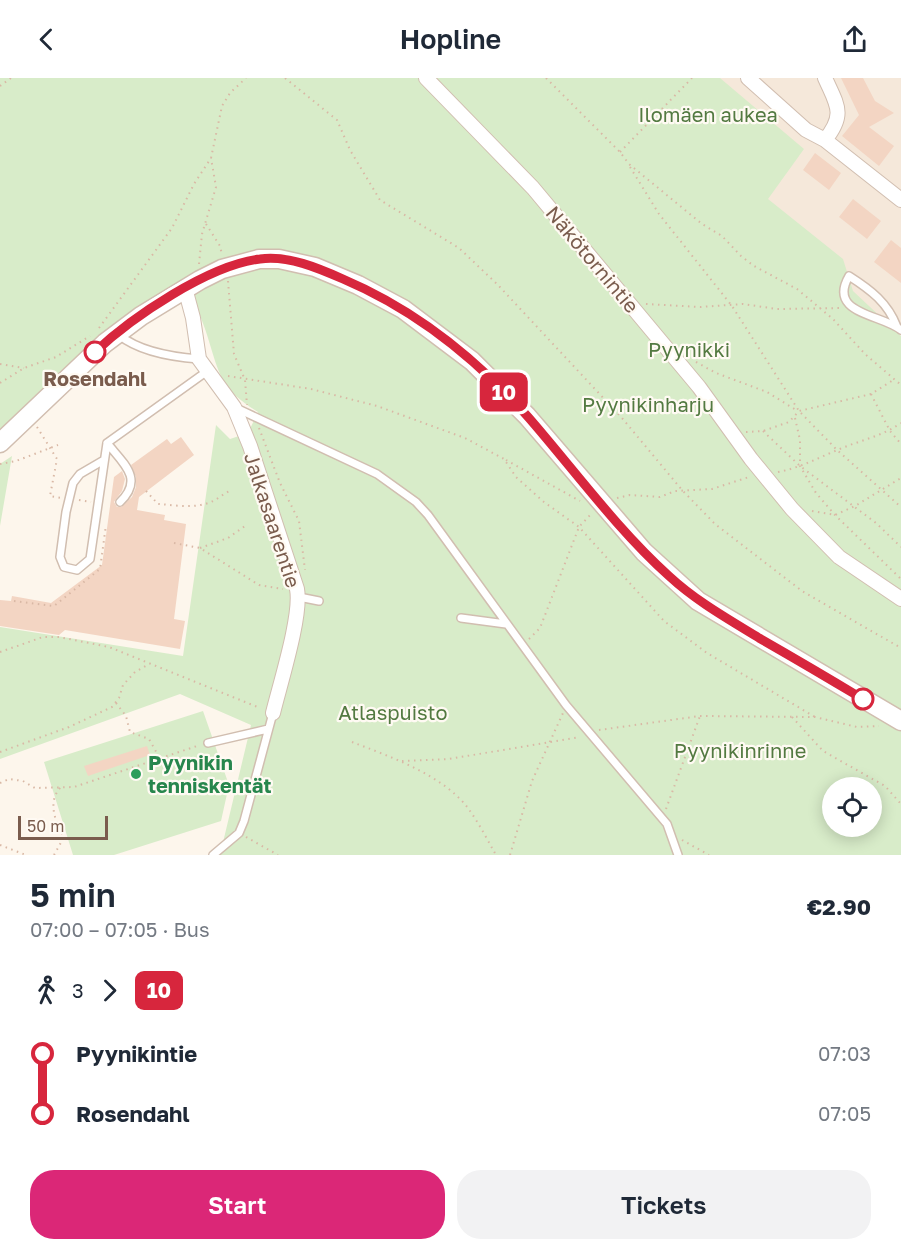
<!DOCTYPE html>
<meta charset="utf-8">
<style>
:root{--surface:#fff;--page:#f2f2f3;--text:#1f2937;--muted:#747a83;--accent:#db2777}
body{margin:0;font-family:"Golos Text",sans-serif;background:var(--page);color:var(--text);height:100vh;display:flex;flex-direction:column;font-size:22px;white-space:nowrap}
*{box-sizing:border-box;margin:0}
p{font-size:20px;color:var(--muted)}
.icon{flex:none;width:33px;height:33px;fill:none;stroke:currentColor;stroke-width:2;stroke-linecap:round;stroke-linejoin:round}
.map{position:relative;height:777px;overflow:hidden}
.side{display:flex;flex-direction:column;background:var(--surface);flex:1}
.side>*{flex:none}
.badge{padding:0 12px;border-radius:9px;font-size:21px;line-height:39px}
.fabs{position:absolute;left:822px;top:699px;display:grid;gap:12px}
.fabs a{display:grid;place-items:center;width:60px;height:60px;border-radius:50%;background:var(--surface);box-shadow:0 3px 15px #0003;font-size:30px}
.scale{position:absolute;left:18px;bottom:15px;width:90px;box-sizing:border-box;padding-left:6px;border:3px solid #7a5c4d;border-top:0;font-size:16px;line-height:21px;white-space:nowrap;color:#7a5c4d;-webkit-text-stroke:4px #fffaf3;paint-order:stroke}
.map>.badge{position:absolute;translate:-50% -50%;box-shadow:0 0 0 3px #fff}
.legs{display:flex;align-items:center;gap:9px;height:66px;padding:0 30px;font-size:20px}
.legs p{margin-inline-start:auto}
.summary{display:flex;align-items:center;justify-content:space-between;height:102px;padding:0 30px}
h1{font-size:33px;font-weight:600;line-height:45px}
.primary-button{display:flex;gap:12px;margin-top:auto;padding:12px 30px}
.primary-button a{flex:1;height:69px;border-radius:24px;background:var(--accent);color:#fff;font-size:24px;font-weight:600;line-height:69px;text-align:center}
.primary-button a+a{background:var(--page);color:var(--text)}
ul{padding:0 30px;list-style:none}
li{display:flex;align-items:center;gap:21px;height:60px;font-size:22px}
li i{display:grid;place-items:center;width:9px;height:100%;margin:0 8px;background:currentColor}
li i::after{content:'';width:15px;height:15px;margin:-8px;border:4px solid;border-radius:50%;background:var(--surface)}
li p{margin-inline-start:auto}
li:first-child i{background:linear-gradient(#0000 50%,currentColor 0)}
li:last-child i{background:linear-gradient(currentColor 50%,#0000 0)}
header{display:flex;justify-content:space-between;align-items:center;height:78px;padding:0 30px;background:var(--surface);font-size:27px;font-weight:600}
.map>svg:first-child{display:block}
.residential{fill:#f5e8da}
.green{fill:#d8ecc9;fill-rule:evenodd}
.building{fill:#f3d5c3}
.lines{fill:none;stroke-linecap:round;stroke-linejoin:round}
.service-casing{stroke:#d1beb0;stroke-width:10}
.minor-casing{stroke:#d1beb0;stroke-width:16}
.tertiary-casing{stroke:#d1beb0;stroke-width:21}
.path{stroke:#d9b8a5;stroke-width:2;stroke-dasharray:1.5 4.5;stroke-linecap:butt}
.service{stroke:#fff;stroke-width:7}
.minor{stroke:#fff;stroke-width:14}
.tertiary{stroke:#fff;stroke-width:18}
.line-1-casing{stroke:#fff;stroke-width:14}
.line-1{stroke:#d7263d;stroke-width:9}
.stop-1-dot{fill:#fff;stroke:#d7263d;stroke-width:3}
.leisure-dot{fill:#2e9e5b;stroke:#fffaf3;stroke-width:2}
.labels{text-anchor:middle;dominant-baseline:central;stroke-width:4.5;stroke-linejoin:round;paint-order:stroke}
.park-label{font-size:20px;fill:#537a41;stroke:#fffaf3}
.street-label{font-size:20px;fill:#7a5c4d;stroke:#fffaf3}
.stop-label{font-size:20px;font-weight:bold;fill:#7a5c4d;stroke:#fffaf3}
.leisure-label{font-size:20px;font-weight:bold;fill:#27864d;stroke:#fffaf3;text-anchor:start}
</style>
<header><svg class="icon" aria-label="back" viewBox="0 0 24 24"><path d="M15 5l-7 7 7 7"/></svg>Hopline<svg class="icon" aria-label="share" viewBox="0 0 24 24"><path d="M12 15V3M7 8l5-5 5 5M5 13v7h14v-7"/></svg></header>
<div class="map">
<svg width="901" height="777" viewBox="0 0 901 777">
<rect width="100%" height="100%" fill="#fdf6ec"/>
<!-- residential -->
<path class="residential" d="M625,0H901V258L885,248Z"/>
<!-- green -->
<path class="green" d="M0,0H720L804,71L768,121L843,181L853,213L901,258V777H220L251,647L180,616L0,681V549L183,578L216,347L230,361L248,355L258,334C221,311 220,299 208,260C202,240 193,221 185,203L0,361ZM832,710H872V748H832Z
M12,378L0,448V386Z
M203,633L229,707L221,743L114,777H73L44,684Z"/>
<!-- building -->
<path class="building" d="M841,0H863L875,23L894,35L869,49L894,68L879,88L842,58L859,37Z
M815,75L841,95L829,112L803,92Z
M853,121L881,143L867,161L839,139Z
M891,162L901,170V205L874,184Z
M181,359L194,377L139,419L137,432L165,437L164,442L186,446L174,541L185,543L180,571L65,552L59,557L0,548V522L11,523L12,518L51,525L102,487L114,399L122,393L125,401L122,413L114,424L117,429H121L132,419L136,409V399L131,387L167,361L171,366Z
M147,668L150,677L88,698L84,688Z"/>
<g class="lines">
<!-- service casing -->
<g class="service-casing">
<path id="service" d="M897,249C888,225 871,212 849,198C827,236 881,236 901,252
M119,257C140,274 172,279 199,281
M236,330L377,396L416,424L428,437L566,627L667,746L678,777
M107,365C124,386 144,401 120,424
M104,382L80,396L73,405L66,434L60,479L64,489L77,492L90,481L107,365L206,294
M299,519L319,523
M461,540L506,546
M208,665L268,651
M213,777L239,755L244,743L273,635"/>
</g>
<!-- minor casing -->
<g class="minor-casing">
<path id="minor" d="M426,0L533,110L699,309L751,381L792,431L839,479L901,521
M748,0L806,52L825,62L901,122
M825,62C846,36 837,27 825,0
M185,210L193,240L199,281L234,329L250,368L297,511C302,537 280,606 273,635"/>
</g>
<!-- tertiary casing -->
<g class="tertiary-casing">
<path id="tertiary" d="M0,365L105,265L141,238L200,202L222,191L259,181H279L315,189L358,207L403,231L472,283L527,338L644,474L698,523L901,643"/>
</g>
<!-- path -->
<path class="path" d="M285,0L337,42L350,72L380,122L459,170L498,207L622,340L682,412L715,446L802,513L901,570
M546,0L620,74L629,86L702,146L722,158L741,178L754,188L797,211L833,241L865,276L901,307
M0,8L11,0
M620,74L692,0
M630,89L659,136L732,228L799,333L837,372L901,429
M206,146L220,168L222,177
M199,186L202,156L216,109L211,80
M228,203L234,276L245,302L247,327
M646,226L700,229L743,226L777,231L841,230
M99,250L172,150L194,106L211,80L222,28L230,15L246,0
M696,284L716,295L767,314L796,332
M0,286L24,290
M228,298L311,311L377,328L465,360L504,381L516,399L544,424L579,449L664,543L707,575L815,639
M0,305L24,290L56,279L90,258
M871,316L890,353L901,366
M795,340L800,362V388L816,415L835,437L901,501
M37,349L57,381L50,418L61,420
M259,350L280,405L299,443L305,492
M763,353L800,388L876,445L901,469
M746,354L763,353L789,344L799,333L871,316L895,301
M506,382L580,423
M0,386L16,383L58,367
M778,394C799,390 816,381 835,373C857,363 881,359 901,345
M146,413L158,426C175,427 194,431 211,424C218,421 224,415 232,412
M617,420L630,417L660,419L675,413L712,411L749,399
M79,422L91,424
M812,433L835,437L855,428L901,400
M174,465L200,470L259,507L283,511
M200,470L228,460L245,448
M14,523L54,528L95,495L100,491L106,447
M529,561L540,550L579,449L591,436
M0,574L43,559H59L109,569L260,630
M116,625L126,638L130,654L149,661L159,679
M792,639L823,673L885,708L901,726
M599,652L700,638L815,639L857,649L879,648
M352,664C391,679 446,698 470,733C480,747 488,763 496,777
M0,674L69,649L112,629L119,620L123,607L135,594L149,586
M402,683L449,681L580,659
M0,705L9,701L23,703L35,710L74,709L200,667
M666,731L700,638
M246,759L278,777
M682,762L709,777
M0,767L26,777
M54,777L64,759C55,744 47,723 61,709
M510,777L532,703L563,635"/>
<!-- service -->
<use href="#service" class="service"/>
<!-- minor -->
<use href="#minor" class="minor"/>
<!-- tertiary -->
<use href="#tertiary" class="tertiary"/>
</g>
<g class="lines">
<!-- line-1 casing -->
<g class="line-1-casing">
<path id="line-1" d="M95,274C132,239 209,187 260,181C288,177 318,190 343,201C416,232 477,281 529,340C575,393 617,451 669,498C696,523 728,541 759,560C794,580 828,600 863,621"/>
</g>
<!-- line-1 -->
<use href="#line-1" class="line-1"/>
</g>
<!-- markers -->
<g class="stop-1-dot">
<circle cx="95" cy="274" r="10"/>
<circle cx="863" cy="621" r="10"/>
</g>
<circle class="leisure-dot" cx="136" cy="696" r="6"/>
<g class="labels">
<!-- park labels -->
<g class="park-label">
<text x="708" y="36">Ilomäen aukea</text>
<text x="689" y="271">Pyynikki</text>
<text x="648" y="326">Pyynikinharju</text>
<text x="393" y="634">Atlaspuisto</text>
<text x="740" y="672">Pyynikinrinne</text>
</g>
<!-- street labels -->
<g class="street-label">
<text transform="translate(593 181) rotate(50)">Näkötornintie</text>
<text transform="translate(273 442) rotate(72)">Jalkasaarentie</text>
</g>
<!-- stop labels -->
<g class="stop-label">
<text x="95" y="300">Rosendahl</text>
</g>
<!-- leisure labels -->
<g class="leisure-label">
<text x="148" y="684">Pyynikin<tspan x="148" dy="23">tenniskentät</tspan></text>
</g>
</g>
</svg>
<div class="fabs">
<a><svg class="icon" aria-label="locate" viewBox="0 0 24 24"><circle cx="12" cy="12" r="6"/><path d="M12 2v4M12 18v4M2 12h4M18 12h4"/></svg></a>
</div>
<div class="scale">50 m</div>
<b class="badge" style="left:504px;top:314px;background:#d7263d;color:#fff">10</b>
</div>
<section class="side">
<div class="summary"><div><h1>5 min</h1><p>07:00 – 07:05 · Bus</p></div><b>€2.90</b></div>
<div class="legs"><svg class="icon" aria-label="walk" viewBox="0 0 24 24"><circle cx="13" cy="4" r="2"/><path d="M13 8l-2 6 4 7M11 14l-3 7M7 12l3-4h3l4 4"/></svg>3<svg class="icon" aria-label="forward" viewBox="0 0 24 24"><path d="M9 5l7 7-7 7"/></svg><b class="badge" style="background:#d7263d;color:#fff">10</b></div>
<ul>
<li><i style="color:#d7263d"></i><b>Pyynikintie</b><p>07:03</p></li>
<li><i style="color:#d7263d"></i><b>Rosendahl</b><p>07:05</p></li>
</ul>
<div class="primary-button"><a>Start</a><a>Tickets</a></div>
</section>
